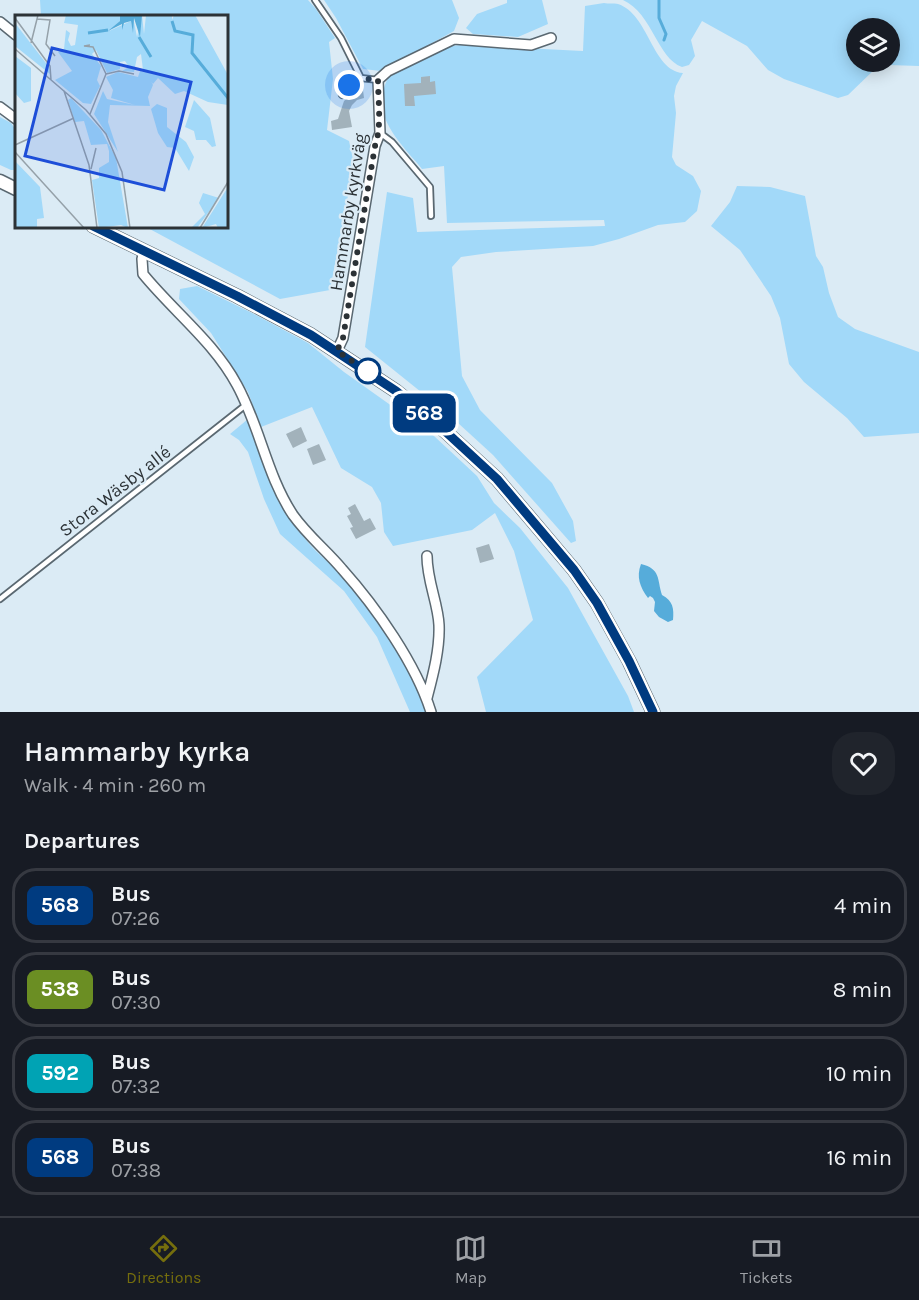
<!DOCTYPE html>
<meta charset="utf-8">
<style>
:root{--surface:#171b24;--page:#20242c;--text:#f1f3f6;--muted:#9ea1a6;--line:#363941;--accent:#756e0d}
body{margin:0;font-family:Karla,sans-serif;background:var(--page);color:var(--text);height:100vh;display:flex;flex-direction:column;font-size:22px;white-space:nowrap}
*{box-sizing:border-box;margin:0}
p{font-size:20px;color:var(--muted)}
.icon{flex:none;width:33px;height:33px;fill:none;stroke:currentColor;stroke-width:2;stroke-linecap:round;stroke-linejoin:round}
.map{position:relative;height:712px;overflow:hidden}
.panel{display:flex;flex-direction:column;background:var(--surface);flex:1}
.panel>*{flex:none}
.badge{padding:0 12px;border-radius:9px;font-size:21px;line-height:39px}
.controls{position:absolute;left:846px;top:18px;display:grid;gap:12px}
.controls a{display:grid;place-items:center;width:54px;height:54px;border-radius:50%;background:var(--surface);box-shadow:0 3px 15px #0003;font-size:30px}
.you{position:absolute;width:30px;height:30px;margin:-15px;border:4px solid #fff;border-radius:50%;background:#1a73e8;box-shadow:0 0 0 9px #1a73e833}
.map>.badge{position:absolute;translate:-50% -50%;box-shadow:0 0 0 3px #fff}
h2{padding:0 24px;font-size:22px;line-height:54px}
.round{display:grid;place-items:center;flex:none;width:63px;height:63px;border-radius:24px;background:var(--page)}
.summary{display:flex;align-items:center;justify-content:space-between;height:102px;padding:0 24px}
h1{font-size:28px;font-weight:600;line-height:45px}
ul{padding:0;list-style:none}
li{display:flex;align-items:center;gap:18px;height:75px;margin:0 12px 9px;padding:0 12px;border:3px solid var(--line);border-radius:24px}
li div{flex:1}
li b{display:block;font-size:22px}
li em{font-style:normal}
li .badge{min-width:66px;font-weight:700;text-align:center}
.tab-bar{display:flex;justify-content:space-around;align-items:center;height:84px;border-top:2px solid var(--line);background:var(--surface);font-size:16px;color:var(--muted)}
.tab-bar a{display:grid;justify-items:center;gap:3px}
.tab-bar .current{color:var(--accent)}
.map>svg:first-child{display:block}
.green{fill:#a2d9f9;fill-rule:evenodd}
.water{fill:#56acda}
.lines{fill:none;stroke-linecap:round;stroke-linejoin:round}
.stream{stroke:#56acda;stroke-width:3}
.building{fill:#a2b2bb}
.service-casing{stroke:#5a6871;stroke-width:8}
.minor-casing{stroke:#5a6871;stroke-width:12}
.tertiary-casing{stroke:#5a6871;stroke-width:15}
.service{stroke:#fff;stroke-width:4.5}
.minor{stroke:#fff;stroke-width:9}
.tertiary{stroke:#fff;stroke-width:12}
.line-casing{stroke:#fff;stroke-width:14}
.line{stroke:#003b80;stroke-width:9}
.walk{stroke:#2c3236;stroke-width:6;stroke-dasharray:0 10.8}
.stop-dot{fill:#fff;stroke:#003b80;stroke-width:3}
.labels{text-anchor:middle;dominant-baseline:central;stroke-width:4.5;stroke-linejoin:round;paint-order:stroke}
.street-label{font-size:18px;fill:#2c3236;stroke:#dbebf5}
.inset-river{fill:none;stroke:#56acda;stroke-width:3}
.inset-road{fill:none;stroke:#95a1a9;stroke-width:1.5}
.view{fill:#1d4ed8;fill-opacity:0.15;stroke:#1d4ed8;stroke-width:3}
.inset-edge{fill:none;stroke:#2c3236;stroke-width:3}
</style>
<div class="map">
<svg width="919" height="712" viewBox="0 0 919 712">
<rect width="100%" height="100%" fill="#dbebf5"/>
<!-- green -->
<path class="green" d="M40,0H308L316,9L335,38L329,42L333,79L327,130L349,141L354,164L330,290L280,299L146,227L226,226V16H41Z
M324,0H452L459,18L454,31L381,71L363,69L336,18Z
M507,0H542L548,24L518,37L473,34L466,28L477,14L507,3Z
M623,0H919V66L889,65L875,69L848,95L838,98L784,79L768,70L747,46L702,21L691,40L695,56L689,65L682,67C657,58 653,14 623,0ZM856,28H890V62H856Z
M604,3C608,4 614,3 618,4C649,14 652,71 683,73L676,86L674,96L676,113L672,157L676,165L693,176L701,191L697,211L685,222L658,225L619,239L593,246L496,252L461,257L452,267L462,376L480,410L552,483L573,521L576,541L571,543L493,455L446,412L365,347L387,192L413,198L417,232L605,226L604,220L447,223L444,166L422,169C399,141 368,115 389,76L435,52L449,46L462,45L583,51L585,6Z
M0,117L11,123L16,130V170H11L0,165Z
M737,186L770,187L805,196L816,256L823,267L829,293L838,317L855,329L919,352V433L864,437L847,418L804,382L789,364L780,318L771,296L740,250L711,226L730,202Z
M197,286L252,313L308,343L344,372L434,436L477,476L494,503L520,528L568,588L628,696L634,712H486L477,677L533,620L514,551L495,513L472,530L393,546L384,532L381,503L372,487L341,468L312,407L261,427L248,392L211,333L179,299L180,289Z
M248,419C260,453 270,490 291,519C298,530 307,542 316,551C326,561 337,569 346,579C378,615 410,667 426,712H410L377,637L344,591L280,534L264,499L248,452L239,440L230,434Z"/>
<!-- water -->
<path class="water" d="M641,564C661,569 657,579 662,595C673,601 674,608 673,620L668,622L659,617L654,611L655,602L653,598L650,596L648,598C640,587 636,577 641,564Z"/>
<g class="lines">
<!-- stream -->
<path class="stream" d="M659,0V18L666,34L664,40"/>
</g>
<!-- building -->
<path class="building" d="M430,76V82L435,81L436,94L414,96L415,106H405L404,84L421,83V77Z
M363,90L364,98L357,100L352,105L349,111L352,127L332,130L331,121L338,119L344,101L354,92Z
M301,427L307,441L293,448L286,434Z
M319,444L326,460L313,465L307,449Z
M355,504L364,521L370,518L376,529L356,539L350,528L353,527L347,516L351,514L348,508Z
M489,544L494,559L480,563L476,548Z"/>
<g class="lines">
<!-- service casing -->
<g class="service-casing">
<path id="service" d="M315,0L341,38L361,78L378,80
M342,95L349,85L361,78
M380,133L392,142L430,187L431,216
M0,599L247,404"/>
</g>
<!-- minor casing -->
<g class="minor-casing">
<path id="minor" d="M0,22L16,35
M0,107L16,119
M144,251L142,259L143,274C174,312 214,342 237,385C260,427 267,476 293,515C308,536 326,550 342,569C376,607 416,664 431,712
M337,351L343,338L375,146L380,133L378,80L388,71L454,39L531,45L551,38
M427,698C433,675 440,649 439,625C438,603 427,581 427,556"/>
</g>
<!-- tertiary casing -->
<g class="tertiary-casing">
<path id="tertiary" d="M0,181L16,189
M93,226L237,296L311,335L396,391L446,432L497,479L574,570L597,603L629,661L653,712"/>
</g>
<!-- service -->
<use href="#service" class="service"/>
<!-- minor -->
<use href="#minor" class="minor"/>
<!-- tertiary -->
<use href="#tertiary" class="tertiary"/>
</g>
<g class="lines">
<!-- line casing -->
<g class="line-casing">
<path id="line" d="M93,226L237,296L311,335L396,391L446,432L497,479L574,570L597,603L629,661L653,712"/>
</g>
<!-- line -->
<use href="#line" class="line"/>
<!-- walk -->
<path class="walk" d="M349,85L361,78L378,80C378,101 382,126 375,146L343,338L337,351L370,373L368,371"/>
</g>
<!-- markers -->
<circle class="stop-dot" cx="368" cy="371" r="12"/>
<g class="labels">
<!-- street labels -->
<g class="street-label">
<text transform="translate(348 212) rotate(-81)">Hammarby kyrkväg</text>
<text transform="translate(115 491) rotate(-38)">Stora Wäsby allé</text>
</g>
</g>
<!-- overview -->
<g transform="translate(15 15)">
<rect width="213" height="213" fill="#dbebf5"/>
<path d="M51,0H105V6L94,16L116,6L118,17V2L122,22L127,0L129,19L131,0H157V5L159,0H180L213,60V90L193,87L169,76L160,79L143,63L138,69L128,55L126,39L122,42L119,57L107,56L114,52L110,46L105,47V54L92,58L81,35L77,39L86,51L82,65L85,71L76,89L68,88L40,65L57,56L43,37L49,34L51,15L55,18L53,25L56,31L60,30L63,10L49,8ZM0,8L34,52L35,59L0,31ZM0,41L16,53V86L9,88L0,78ZM125,56L132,58L138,70L133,82L135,91L95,90L93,107L103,137L79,99L88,76L92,84L120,90L96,83L98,75L91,62L103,57L123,62ZM56,83L86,115L101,143L113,213L106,210L84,213L77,165L84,163V153L94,147V136L92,129L76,130L69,106L60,107L53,85ZM179,85L195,103L201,131L197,132L191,125H181L179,116L170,112ZM142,89L152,93V112L171,127L179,142L174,156L160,133L152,132L143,118L136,94ZM0,146L25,172L29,203L22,204V213H0ZM213,172V213H203L201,209L187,213ZM188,178L204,183L182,213H176L190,199L184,188Z" fill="#a2d9f9"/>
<path d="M105,0H127L125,22L119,3L118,18L116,6L109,8L107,15V9L93,16L105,6Z" fill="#56acda"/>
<path class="inset-river" d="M157,6L160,16L178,20L177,38L213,83M73,18L93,15M124,22L136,42"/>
<path class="inset-road" d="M0,3L35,51L36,65M22,4L35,5L31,29L40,41M16,28L23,0M75,30L69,31L78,32L91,59M0,34L71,95L91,119L107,157L115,213M91,59L104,56L119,59M49,76L74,150L82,213M75,99L91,59M0,130L59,103M0,137L69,213M76,154L81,133M185,213L213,167"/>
<path class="view" d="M37,33L176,67L149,175L10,141Z"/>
<rect width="213" height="213" class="inset-edge"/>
</g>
</svg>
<div class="controls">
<a><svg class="icon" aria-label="layers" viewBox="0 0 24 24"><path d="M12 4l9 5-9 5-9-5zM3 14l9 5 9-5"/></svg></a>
</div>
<div class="you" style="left:349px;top:85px"></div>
<b class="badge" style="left:424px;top:413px;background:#003b80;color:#fff">568</b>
</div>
<section class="panel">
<div class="summary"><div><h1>Hammarby kyrka</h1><p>Walk · 4 min · 260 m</p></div><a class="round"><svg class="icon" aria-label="heart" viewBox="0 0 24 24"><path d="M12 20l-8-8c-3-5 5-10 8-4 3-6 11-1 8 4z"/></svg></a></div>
<h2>Departures</h2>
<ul>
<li><span class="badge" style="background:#003b80;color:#fff">568</span><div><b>Bus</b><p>07:26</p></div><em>4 min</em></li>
<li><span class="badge" style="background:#6b8e23;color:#fff">538</span><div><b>Bus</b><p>07:30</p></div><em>8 min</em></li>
<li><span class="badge" style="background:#00a3b4;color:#fff">592</span><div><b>Bus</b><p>07:32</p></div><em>10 min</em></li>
<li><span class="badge" style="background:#003b80;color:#fff">568</span><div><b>Bus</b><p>07:38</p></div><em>16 min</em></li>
</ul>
</section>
<nav class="tab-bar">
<a class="current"><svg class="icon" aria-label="directions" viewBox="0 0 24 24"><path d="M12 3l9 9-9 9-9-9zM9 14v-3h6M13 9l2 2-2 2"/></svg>Directions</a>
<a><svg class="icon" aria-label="map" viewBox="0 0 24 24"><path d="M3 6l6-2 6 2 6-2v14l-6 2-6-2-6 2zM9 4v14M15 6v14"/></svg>Map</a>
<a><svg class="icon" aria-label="tickets" viewBox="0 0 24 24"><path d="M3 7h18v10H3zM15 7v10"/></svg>Tickets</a>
</nav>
